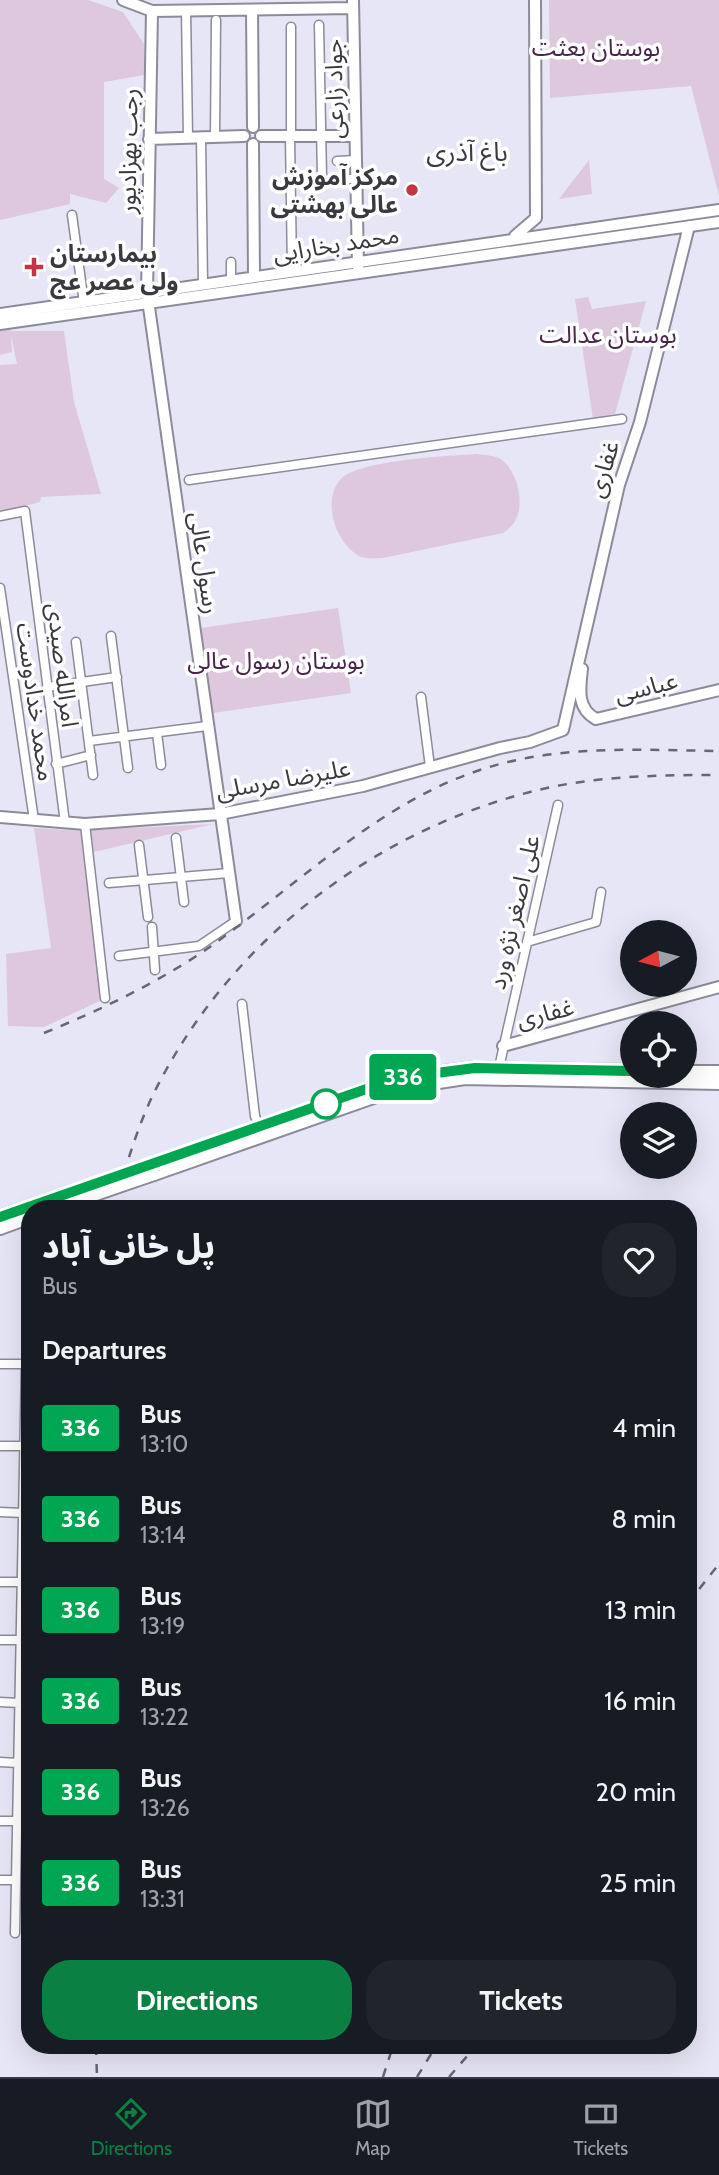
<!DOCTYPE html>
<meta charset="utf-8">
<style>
:root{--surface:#171b24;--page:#20242c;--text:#f1f3f6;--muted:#9ea1a6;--line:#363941;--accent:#0b8043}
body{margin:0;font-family:Cabin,"Noto Sans Arabic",sans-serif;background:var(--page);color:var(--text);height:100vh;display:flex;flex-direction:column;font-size:26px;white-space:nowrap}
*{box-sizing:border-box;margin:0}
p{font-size:23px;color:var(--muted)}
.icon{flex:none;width:38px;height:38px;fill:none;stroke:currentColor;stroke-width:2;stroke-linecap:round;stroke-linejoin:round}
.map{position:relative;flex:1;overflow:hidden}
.drawer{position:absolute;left:21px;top:1200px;width:676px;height:854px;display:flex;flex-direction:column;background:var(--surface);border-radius:28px;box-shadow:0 7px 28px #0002}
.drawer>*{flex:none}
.badge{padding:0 14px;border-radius:5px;font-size:24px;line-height:46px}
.needle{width:46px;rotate:263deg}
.tools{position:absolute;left:620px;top:920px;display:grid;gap:14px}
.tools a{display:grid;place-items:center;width:77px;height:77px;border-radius:50%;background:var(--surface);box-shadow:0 7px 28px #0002;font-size:35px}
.map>.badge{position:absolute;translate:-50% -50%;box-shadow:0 0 0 4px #fff}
h2{padding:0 21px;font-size:26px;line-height:63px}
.round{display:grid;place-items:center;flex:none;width:74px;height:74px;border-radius:28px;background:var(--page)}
.overview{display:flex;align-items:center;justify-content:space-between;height:119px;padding:0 21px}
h1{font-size:33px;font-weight:800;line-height:52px}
.primary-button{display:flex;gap:14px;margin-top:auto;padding:14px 21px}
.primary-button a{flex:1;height:80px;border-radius:28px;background:var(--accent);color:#fff;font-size:28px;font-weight:800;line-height:80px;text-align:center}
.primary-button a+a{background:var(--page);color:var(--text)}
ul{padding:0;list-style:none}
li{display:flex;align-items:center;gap:21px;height:91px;padding:0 21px}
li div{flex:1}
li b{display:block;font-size:26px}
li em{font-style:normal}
li .badge{min-width:77px;font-weight:700;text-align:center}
.dock{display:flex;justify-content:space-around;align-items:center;height:98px;border-top:2px solid var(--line);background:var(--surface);font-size:19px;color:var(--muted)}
.dock a{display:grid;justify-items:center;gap:4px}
.dock .selected{color:var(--accent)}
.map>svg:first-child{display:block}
.green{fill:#ddc8de}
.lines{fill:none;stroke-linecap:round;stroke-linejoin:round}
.street-casing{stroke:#8b8b99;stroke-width:11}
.secondary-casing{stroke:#8b8b99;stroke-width:14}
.primary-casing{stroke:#8b8b99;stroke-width:16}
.street{stroke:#fff;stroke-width:8}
.secondary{stroke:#fff;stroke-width:10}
.primary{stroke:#fff;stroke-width:12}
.rail{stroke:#686771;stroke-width:2.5;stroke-dasharray:9 9;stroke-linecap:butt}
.primary-bridge-casing{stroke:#8b8b99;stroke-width:16;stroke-linecap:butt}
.primary-bridge{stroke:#fff;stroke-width:12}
.line-casing{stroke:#fff;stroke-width:16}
.line{stroke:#00a651;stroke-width:10}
.poi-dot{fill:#c43444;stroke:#fff;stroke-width:2.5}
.stop-dot{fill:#fff;stroke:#00a651;stroke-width:3.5}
.labels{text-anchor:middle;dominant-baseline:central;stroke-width:7;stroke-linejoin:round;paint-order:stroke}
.park-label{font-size:24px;fill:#49244b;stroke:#fff}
.street-label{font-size:24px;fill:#3a3940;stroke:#fff}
.poi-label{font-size:24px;font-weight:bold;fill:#3a3940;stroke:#fff;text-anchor:end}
.neighbourhood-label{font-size:26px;fill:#3a3940;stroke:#fff}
</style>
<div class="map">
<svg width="719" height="2077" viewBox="0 0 719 2077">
<rect width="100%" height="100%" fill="#e7e6f6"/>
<!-- green -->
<path class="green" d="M0,0H88L123,12L144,44V75L104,82V179L119,188L106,203L70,194V204L0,220Z
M549,0H719V196L691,86L550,98Z
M589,160L592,194L559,199Z
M588,297L592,309L646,301L615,414L593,419L575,299Z
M10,327L11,331H64L74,402L101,494L41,497L40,502L25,506L26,508L0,513V365L17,364L11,335L12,352L0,355V328Z
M475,454C483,455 495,455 502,460C518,472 525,504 515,521C513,525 507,530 503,533L383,558C376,558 368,559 361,557C336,545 320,499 342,478C362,460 447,456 475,454Z
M338,608L351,693L213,713L201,628Z
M213,824L94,852L87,830Z
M34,828L83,831L102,1000L44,1027L8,1026L6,954L51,948Z"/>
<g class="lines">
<!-- street casing -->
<g class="street-casing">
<path id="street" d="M186,10L188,138
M319,25L322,177
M290,136L292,271
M291,136V27
M201,137L203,284
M215,137L216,20
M337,161L356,160
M334,179H356
M72,215L84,303
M231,280V262
M189,480L622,419
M0,516L25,511L65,823
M0,588L34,820
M111,636L128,768
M76,642L93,775
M47,687L117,677
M421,697L430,767
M157,733L161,765
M89,741L207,726
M56,764L91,755
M85,824L105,998
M176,838L184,902
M139,845L148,917
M109,883L229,873
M152,927L155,970
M527,942L596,922L601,892
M119,956L199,946L236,921
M242,1004L255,1116L259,1127
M498,1072L558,805
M0,1364H29
M0,1446H24
M0,1512L23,1513
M0,1582H21
M0,1640H20
M0,1702L19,1703
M0,1762L18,1763
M0,1821H17
M0,1880H16
M15,1933L26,1364"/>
</g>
<!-- secondary casing -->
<g class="secondary-casing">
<path id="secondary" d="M123,0L152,11L353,8
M353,0L358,267
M252,10L253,127
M152,11L147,293L236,921
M261,136H355
M149,139L244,136
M253,144L254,277
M515,236L536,218L535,0
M0,314L719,210
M0,324L719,222
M582,669C580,688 576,708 596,719L719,690
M0,817L85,824L220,814L363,786L500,748L530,742L563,730L619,485L640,422L689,226
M503,1046L719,987"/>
</g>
<!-- primary casing -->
<g class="primary-casing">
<path id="primary" d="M684,1072H719
M157,1163L398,1078L475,1068L632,1071
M154,1174L399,1088L465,1078L719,1083
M53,1209L113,1188
M0,1217L116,1177
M0,1228L30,1217"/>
</g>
<!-- street -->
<use href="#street" class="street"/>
<!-- secondary -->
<use href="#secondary" class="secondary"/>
<!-- primary -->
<use href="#primary" class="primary"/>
<!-- rail -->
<path class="rail" d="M44,1033C100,1010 153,985 204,951C292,890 374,806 477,771C555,744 638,750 719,751
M114,1209C124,1172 135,1134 151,1099C224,947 367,834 530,792C591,776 656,775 719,775
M688,1603L719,1564
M96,2046L97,2077
M383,2077L393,2046
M417,2077L436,2046
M449,2077L476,2046"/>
<!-- primary-bridge casing -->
<g class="primary-bridge-casing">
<path id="primary-bridge" d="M116,1177L157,1163
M113,1188L154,1174"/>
</g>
<!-- primary-bridge -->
<use href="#primary-bridge" class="primary-bridge"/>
</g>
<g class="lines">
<!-- line casing -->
<g class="line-casing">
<path id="line" d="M0,1217L398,1078L475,1068L632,1071"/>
</g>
<!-- line -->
<use href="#line" class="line"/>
</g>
<!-- markers -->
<g class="poi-dot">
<circle cx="412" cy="190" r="7"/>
<path d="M30.5 256.5h7v7h7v7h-7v7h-7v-7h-7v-7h7z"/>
</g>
<circle class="stop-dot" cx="326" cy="1104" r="14"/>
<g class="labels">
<!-- park labels -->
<g class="park-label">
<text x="596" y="47">بوستان بعثت</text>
<text x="608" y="334">بوستان عدالت</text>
<text x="276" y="660">بوستان رسول عالی</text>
</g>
<!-- street labels -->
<g class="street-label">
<text transform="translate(334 89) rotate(-91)">جواد زارعی</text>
<text transform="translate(128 151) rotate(-89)">رجب بهزادپور</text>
<text transform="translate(336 244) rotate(-9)">محمد بخارایی</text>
<text transform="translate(603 469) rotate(-73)">غفاری</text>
<text transform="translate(205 563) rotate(82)">رسول عالی</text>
<text transform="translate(63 665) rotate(83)">امرالله صیدی</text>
<text transform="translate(646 687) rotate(-14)">عباسی</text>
<text transform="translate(36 702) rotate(82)">محمد خدادوست</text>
<text transform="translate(283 779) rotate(-10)">علیرضا مرسلی</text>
<text transform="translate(514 912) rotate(-77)">علی اصغر نژه ورد</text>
<text transform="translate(545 1013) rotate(-14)">غفاری</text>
</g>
<!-- poi labels -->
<g class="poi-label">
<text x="398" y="176">مرکز آموزش<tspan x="398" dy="28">عالی بهشتی</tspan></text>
<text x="50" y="253" text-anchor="start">بیمارستان<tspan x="50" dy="28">ولی عصر عج</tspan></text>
</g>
<!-- neighbourhood labels -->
<g class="neighbourhood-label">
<text x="467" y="152">باغ آذری</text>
</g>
</g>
</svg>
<div class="tools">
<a><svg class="needle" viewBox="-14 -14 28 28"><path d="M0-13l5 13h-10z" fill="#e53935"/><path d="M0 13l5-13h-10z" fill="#9ea1a6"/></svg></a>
<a><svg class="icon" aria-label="locate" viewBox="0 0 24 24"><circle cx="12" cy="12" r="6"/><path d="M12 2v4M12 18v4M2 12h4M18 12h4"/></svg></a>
<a><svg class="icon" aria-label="layers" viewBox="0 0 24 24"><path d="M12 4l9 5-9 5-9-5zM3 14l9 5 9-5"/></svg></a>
</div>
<b class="badge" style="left:403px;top:1077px;background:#00a651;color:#fff">336</b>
<section class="drawer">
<div class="overview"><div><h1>پل خانی آباد</h1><p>Bus</p></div><a class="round"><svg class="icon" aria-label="heart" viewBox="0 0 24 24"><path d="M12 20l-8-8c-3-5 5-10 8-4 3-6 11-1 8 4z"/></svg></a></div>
<h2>Departures</h2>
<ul>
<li><span class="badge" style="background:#00a651;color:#fff">336</span><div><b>Bus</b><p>13:10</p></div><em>4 min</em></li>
<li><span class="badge" style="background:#00a651;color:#fff">336</span><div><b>Bus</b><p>13:14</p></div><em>8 min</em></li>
<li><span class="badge" style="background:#00a651;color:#fff">336</span><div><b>Bus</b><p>13:19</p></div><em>13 min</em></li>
<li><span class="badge" style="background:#00a651;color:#fff">336</span><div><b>Bus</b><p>13:22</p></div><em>16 min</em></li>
<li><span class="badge" style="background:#00a651;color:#fff">336</span><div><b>Bus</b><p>13:26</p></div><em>20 min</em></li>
<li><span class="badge" style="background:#00a651;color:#fff">336</span><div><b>Bus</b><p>13:31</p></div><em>25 min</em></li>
</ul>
<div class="primary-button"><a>Directions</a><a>Tickets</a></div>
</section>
</div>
<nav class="dock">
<a class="selected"><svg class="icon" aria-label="directions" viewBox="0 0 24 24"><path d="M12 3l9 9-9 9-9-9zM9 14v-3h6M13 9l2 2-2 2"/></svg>Directions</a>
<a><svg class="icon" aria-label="map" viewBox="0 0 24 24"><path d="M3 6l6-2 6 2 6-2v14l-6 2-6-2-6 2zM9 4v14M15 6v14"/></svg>Map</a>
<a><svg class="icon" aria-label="tickets" viewBox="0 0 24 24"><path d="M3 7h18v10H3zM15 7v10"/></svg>Tickets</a>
</nav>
